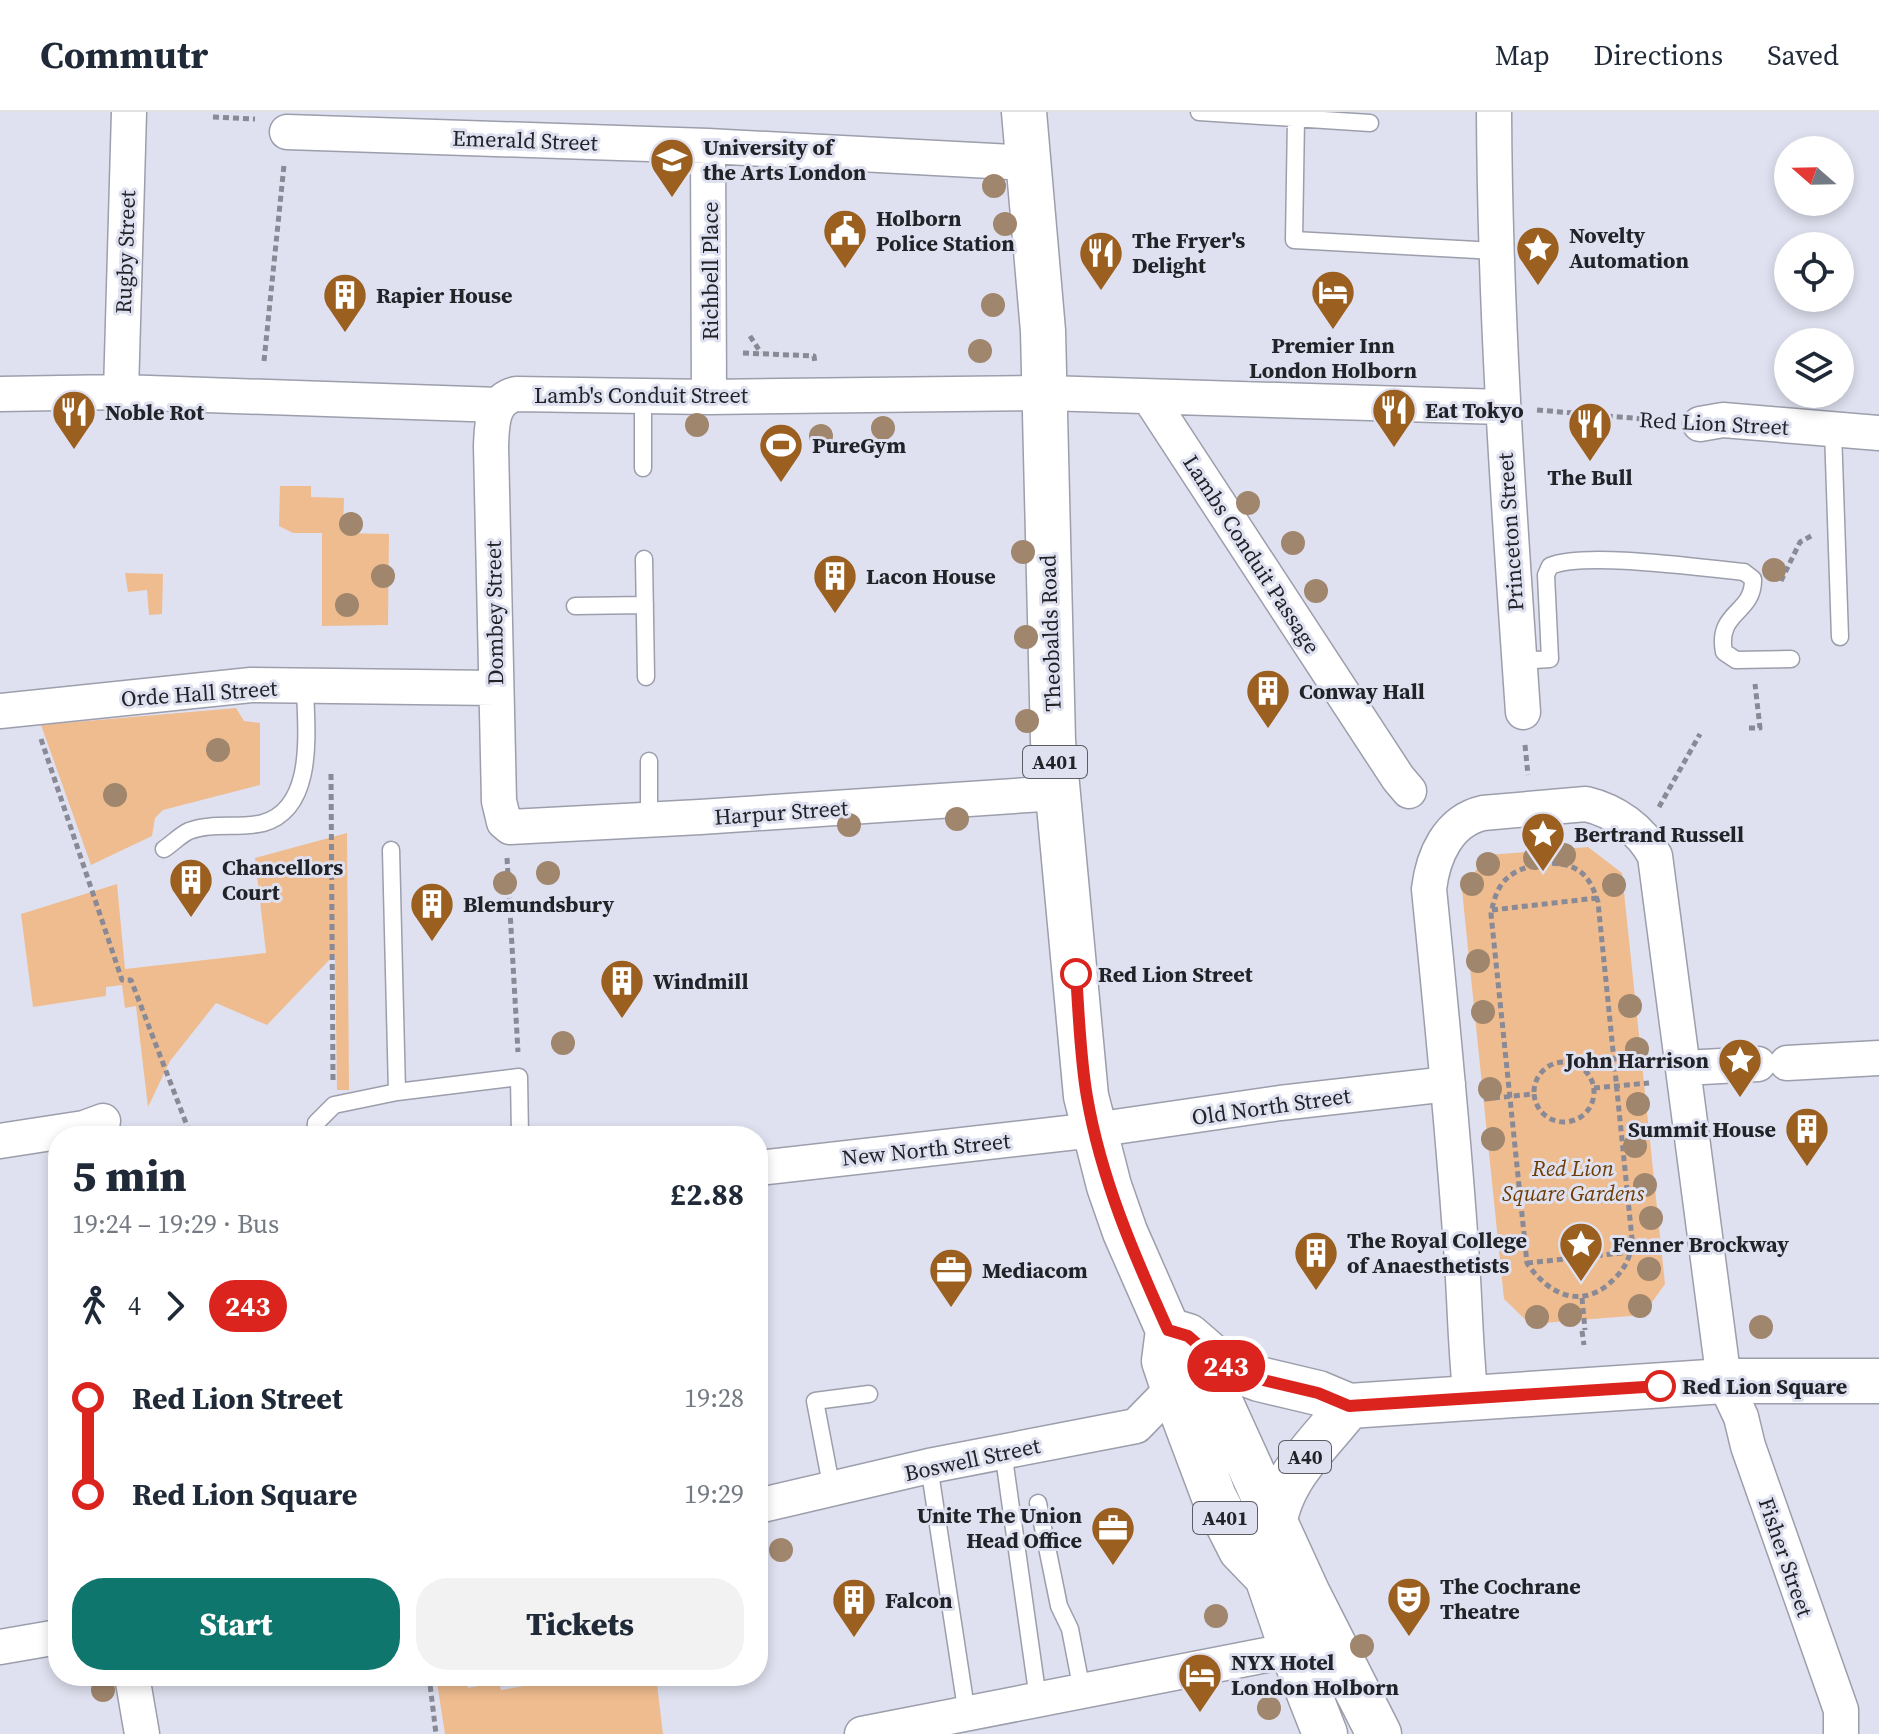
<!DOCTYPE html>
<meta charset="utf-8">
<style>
:root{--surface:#fff;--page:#f2f2f3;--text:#1f2937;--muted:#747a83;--line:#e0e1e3;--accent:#0f766e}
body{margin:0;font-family:"Source Serif 4",serif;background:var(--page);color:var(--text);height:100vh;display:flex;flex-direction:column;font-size:30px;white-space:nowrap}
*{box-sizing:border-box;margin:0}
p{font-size:26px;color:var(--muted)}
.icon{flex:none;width:44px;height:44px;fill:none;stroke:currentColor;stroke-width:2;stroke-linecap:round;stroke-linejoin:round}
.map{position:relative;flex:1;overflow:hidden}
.side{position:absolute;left:48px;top:1014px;width:720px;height:560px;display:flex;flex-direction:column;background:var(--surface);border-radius:32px;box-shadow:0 4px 12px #0003}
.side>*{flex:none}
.badge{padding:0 16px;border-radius:26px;font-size:28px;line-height:52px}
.needle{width:52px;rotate:290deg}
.buttons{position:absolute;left:1774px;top:24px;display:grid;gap:16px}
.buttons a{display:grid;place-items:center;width:80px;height:80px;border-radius:50%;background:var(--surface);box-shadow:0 4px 12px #0003;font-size:40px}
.map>.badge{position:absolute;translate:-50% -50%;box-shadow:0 0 0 4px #fff}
.legs{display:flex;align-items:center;gap:12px;height:88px;padding:0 24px;font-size:26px}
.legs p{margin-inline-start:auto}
.head{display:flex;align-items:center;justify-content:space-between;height:136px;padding:0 24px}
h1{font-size:44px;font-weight:800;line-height:60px}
.primary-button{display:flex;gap:16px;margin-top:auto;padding:16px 24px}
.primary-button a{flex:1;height:92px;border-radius:32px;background:var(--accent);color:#fff;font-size:32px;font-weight:800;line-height:92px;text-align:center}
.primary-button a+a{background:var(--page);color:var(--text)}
ul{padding:0 24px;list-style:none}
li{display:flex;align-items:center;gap:28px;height:96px;font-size:30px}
li i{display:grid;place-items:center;width:12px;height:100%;margin:0 10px;background:currentColor}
li i::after{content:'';width:20px;height:20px;margin:-10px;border:6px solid;border-radius:50%;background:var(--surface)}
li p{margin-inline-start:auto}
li:first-child i{background:linear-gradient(#0000 50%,currentColor 0)}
li:last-child i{background:linear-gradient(currentColor 50%,#0000 0)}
header{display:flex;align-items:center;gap:48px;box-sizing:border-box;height:112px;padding:0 40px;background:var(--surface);border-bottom:2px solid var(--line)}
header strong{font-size:38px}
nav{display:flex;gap:44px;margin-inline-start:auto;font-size:28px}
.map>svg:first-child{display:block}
.green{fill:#efbc90}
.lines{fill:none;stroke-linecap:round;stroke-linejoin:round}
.lane-casing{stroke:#9c9eac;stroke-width:19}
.street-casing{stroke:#9c9eac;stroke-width:37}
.primary-casing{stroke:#9c9eac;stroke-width:47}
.path{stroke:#898a95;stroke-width:5;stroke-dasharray:6 4;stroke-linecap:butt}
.lane{stroke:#fff;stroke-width:16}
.street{stroke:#fff;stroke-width:34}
.primary{stroke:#fff;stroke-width:44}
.tree{fill:#a0866d}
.line-1-casing{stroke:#fff;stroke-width:18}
.line-1{stroke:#dc241f;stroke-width:12}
.stop-1-dot{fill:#fff;stroke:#dc241f;stroke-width:4}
.labels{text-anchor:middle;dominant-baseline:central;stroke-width:6;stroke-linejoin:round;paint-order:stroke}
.shield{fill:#dfe1f0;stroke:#5b5c64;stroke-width:2}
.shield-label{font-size:20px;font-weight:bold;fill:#222328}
.street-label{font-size:22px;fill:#222328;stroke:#dfe1f0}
.poi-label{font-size:22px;font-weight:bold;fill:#222328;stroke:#dfe1f0;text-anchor:start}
.stop-label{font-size:22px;font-weight:bold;fill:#222328;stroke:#dfe1f0;text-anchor:start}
.park-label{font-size:22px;font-style:italic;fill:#6c3c02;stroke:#dfe1f0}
</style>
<header>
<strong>Commutr</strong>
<nav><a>Map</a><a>Directions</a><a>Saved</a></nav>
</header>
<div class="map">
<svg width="1879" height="1622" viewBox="0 0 1879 1622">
<rect width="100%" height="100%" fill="#dfe1f0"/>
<!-- green -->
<path class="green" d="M280,374H311V385L344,386L343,421L389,422L388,513L322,514V421H293L279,414Z
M125,461L163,462L162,502L149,503L147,478L128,480Z
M236,596L244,609L260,611V673L163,698L155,706L152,724L91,753L41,613Z
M347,721L349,978H337L335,842L267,913L216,891L170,949L148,995L136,894L125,896L122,873L106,875V884L33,895L21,802L117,772L125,857L266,841L255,746Z
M1588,735L1622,761L1665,1172L1643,1203L1530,1212L1504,1187L1462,778L1487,743Z
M436,1564H466L468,1576L499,1570L501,1578L583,1564H656L663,1622H445Z"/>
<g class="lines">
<!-- lane casing -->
<g class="lane-casing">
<path id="lane" d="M1199,0L1370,11
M1296,6L1294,128L1495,139
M643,283V356
M1833,319L1840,525
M644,447L646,565
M575,494L645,493
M1519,549L1550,547L1546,463L1550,454C1584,439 1702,456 1744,460L1753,467C1754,502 1716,499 1724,540L1736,548L1791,547
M649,649V708
M164,737C172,732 180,723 189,719C212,710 239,717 263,711C316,696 306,618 305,575
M391,738L397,980
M315,1024L316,1011L334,993L397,980L519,965L520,1024
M1003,1339L1038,1587
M929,1354L967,1603
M832,1378L815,1289L869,1282
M1038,1391L1059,1494L1070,1517L1082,1579"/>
</g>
<!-- street casing -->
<g class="street-casing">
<path id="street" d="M1494,0C1495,201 1509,400 1523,600
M287,20L708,34L1030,51
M708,34L709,285
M121,280L129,0
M0,282L121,280L499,293
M1149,285L1398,666L1409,679
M1700,312L1723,308L1879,321
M0,599L251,573L495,576
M1058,681L700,705L510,715L504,710L499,689L491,334C492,313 491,288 516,282L709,285L1046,281L1502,295
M1787,951L1879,946
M1684,956L1758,952
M0,1029L84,1016L103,1009
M758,1056L1094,1018L1280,991L1448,972
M1471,1288C1465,1237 1465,1186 1461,1135C1453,1016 1441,896 1429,777C1433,744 1448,709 1483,701L1586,692C1615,699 1641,717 1655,744L1724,1269L1741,1305L1748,1334L1841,1598V1622
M758,1394L929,1354L1136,1314L1173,1276
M0,1535L58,1525
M132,1564L142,1622
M862,1622L1292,1538"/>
</g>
<!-- primary casing -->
<g class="primary-casing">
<path id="primary" d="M1024,0L1043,219L1053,629L1086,984L1109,1074L1125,1120L1168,1218L1164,1249L1173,1276L1214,1385L1241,1438L1267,1465L1292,1538L1325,1622
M1168,1218L1188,1224L1218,1250L1235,1258L1259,1267L1318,1281L1349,1294L1724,1269H1879
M1204,1239L1214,1276L1260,1377L1308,1482L1379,1622
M1273,1423C1276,1368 1317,1335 1349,1294"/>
</g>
<!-- path -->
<path class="path" d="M213,5L255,7
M750,224L761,241
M743,241L814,244L815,251
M264,249L284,53
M1537,298L1667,309
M1781,469L1800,430L1813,423
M1749,616H1760L1755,572
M41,627L122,868H131L191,1024
M1525,633L1528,663
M331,662L333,968
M1659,695L1700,622
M1539,728L1542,751
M507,746L518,940
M1542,751C1575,751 1588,758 1598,790L1632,1127C1631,1143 1627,1154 1615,1166C1584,1199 1549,1184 1527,1151L1491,802C1497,768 1509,759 1542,751Z
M1492,798L1597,786
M1534 980a30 30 0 1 1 60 0a30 30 0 1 1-60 0Z
M1594,976L1649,971
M1484,987L1533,982
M1527,1151L1631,1140
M1582,1186L1585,1218
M1582,1219L1584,1233
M429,1564L436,1622"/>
<!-- lane -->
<use href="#lane" class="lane"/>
<!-- street -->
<use href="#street" class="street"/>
<!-- primary -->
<use href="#primary" class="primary"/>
</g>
<!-- trees -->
<g class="tree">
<circle cx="994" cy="74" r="12"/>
<circle cx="1005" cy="112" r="12"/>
<circle cx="993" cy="193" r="12"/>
<circle cx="980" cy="239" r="12"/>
<circle cx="697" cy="313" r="12"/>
<circle cx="883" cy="316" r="12"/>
<circle cx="821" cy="324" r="12"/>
<circle cx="1248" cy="391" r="12"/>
<circle cx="351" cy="412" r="12"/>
<circle cx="1293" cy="431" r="12"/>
<circle cx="1023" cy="440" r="12"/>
<circle cx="1774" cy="458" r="12"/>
<circle cx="383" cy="464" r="12"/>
<circle cx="1316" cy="479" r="12"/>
<circle cx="347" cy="493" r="12"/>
<circle cx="1026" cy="525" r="12"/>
<circle cx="1027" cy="609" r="12"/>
<circle cx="218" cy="638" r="12"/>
<circle cx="115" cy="683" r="12"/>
<circle cx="957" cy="707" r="12"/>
<circle cx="849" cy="713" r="12"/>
<circle cx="1564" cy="743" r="12"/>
<circle cx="1535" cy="746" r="12"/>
<circle cx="1488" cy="752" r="12"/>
<circle cx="548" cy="761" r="12"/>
<circle cx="505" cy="771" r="12"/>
<circle cx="1472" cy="772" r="12"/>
<circle cx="1614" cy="773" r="12"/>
<circle cx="1478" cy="849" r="12"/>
<circle cx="1630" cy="894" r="12"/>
<circle cx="1483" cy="900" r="12"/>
<circle cx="563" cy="931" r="12"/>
<circle cx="1637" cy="937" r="12"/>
<circle cx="1490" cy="977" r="12"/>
<circle cx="1638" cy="992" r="12"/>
<circle cx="1493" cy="1027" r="12"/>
<circle cx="1635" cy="1034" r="12"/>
<circle cx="1645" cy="1073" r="12"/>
<circle cx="1651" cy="1106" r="12"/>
<circle cx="1649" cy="1157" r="12"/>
<circle cx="1640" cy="1194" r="12"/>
<circle cx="1570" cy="1203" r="12"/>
<circle cx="1537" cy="1205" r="12"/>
<circle cx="1761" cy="1215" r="12"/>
<circle cx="781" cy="1438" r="12"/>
<circle cx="1216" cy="1504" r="12"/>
<circle cx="1362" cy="1534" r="12"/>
<circle cx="103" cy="1578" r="12"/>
<circle cx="1269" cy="1596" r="12"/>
</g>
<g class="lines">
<!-- line-1 casing -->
<g class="line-1-casing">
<path id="line-1" d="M1076,862C1079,903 1080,945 1087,985C1101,1067 1134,1143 1168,1218L1188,1224L1218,1250L1235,1258L1259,1267L1318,1281L1349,1294L1660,1274"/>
</g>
<!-- line-1 -->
<use href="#line-1" class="line-1"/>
</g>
<!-- icons -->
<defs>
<g id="university-pin" transform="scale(2.3)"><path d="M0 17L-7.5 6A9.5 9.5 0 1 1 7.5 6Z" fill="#9b5f20" stroke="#dfe1f0"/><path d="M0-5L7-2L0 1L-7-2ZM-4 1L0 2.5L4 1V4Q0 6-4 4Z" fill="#fff"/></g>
<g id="civic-pin" transform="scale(2.3)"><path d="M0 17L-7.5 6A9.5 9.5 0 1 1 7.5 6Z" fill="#9b5f20" stroke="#dfe1f0"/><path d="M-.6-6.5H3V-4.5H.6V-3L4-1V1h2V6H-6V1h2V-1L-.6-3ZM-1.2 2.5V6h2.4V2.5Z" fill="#fff"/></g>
<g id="sight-pin" transform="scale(2.3)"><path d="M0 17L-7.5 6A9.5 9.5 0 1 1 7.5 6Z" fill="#9b5f20" stroke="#dfe1f0"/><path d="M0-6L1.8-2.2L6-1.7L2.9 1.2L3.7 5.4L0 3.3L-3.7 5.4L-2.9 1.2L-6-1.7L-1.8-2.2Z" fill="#fff"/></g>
<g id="restaurant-pin" transform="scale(2.3)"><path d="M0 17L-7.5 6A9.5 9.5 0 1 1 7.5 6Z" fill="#9b5f20" stroke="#dfe1f0"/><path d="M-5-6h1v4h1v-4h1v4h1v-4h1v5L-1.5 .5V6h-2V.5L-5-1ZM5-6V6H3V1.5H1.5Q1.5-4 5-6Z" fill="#fff"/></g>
<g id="hotel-pin" transform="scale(2.3)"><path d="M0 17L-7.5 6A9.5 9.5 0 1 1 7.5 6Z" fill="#9b5f20" stroke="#dfe1f0"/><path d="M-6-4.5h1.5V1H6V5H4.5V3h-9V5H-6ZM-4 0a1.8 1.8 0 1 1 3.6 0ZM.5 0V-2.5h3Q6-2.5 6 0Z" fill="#fff"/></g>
<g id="building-pin" transform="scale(2.3)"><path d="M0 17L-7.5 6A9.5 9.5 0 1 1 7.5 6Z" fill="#9b5f20" stroke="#dfe1f0"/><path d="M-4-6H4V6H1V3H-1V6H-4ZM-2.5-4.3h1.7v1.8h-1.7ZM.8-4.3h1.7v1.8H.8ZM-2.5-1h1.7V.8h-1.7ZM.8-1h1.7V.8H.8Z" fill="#fff"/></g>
<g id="stadium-pin" transform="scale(2.3)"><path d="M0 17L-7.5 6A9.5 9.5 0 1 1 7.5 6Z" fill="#9b5f20" stroke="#dfe1f0"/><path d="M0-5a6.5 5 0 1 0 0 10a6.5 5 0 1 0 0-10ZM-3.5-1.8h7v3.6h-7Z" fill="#fff"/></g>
<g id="office-pin" transform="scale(2.3)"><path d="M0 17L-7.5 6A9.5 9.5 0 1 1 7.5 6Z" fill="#9b5f20" stroke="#dfe1f0"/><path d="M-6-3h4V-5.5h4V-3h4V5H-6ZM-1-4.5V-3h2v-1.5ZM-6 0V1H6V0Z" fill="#fff"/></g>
<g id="theatre-pin" transform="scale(2.3)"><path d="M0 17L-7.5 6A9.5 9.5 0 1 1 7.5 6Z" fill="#9b5f20" stroke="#dfe1f0"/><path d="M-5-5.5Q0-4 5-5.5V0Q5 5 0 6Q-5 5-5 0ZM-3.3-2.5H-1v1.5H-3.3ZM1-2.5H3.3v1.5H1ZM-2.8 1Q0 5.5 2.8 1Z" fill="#fff"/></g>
</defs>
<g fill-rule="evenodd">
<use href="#university-pin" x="672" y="48"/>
<use href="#civic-pin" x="845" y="119"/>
<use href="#sight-pin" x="1538" y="136"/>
<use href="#restaurant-pin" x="1101" y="141"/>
<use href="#hotel-pin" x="1333" y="180"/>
<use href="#building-pin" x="345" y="183"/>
<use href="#restaurant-pin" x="1394" y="298"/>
<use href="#restaurant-pin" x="74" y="300"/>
<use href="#restaurant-pin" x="1590" y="312"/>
<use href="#stadium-pin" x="781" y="333"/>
<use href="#building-pin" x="835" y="464"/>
<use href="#building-pin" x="1268" y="579"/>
<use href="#sight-pin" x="1543" y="722"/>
<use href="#building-pin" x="191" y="768"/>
<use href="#building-pin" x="432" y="792"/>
<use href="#building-pin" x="622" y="869"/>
<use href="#sight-pin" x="1740" y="948"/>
<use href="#building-pin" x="1807" y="1017"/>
<use href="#sight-pin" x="1581" y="1132"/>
<use href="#building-pin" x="1316" y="1141"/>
<use href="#office-pin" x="951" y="1158"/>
<use href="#office-pin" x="1113" y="1416"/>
<use href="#theatre-pin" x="1409" y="1487"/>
<use href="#building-pin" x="854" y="1488"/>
<use href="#hotel-pin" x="1200" y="1563"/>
</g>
<!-- markers -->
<g class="stop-1-dot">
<circle cx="1076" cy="862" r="14"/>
<circle cx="1660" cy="1274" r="14"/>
</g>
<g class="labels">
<!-- shield labels -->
<g class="shield">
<rect x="1023" y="634" width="64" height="32" rx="6"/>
<rect x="1279" y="1329" width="52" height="32" rx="6"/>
<rect x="1193" y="1390" width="64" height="32" rx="6"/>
</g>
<g class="shield-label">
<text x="1055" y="650">A401</text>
<text x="1305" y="1345">A40</text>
<text x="1225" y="1406">A401</text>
</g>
<!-- street labels -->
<g class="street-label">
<text transform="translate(525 28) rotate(2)">Emerald Street</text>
<text transform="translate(125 140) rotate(-88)">Rugby Street</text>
<text transform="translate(710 159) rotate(-90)">Richbell Place</text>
<text x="641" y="283">Lamb's Conduit Street</text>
<text transform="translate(1714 311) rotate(3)">Red Lion Street</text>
<text transform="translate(1510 420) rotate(-94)">Princeton Street</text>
<text transform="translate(1252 442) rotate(57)">Lambs Conduit Passage</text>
<text transform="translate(494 501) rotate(-91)">Dombey Street</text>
<text transform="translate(1050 521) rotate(-92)">Theobalds Road</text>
<text transform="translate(199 581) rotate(-4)">Orde Hall Street</text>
<text transform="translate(781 700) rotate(-4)">Harpur Street</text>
<text transform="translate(1271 994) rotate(-8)">Old North Street</text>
<text transform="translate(926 1037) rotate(-6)">New North Street</text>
<text transform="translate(972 1347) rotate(-12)">Boswell Street</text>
<text transform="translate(1786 1445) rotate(71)">Fisher Street</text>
</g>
<!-- poi labels -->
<g class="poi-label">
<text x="703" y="35">University of<tspan x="703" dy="25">the Arts London</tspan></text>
<text x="876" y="106">Holborn<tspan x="876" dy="25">Police Station</tspan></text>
<text x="1569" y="123">Novelty<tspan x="1569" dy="25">Automation</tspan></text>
<text x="1132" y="128">The Fryer's<tspan x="1132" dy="25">Delight</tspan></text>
<text x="376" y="183">Rapier House</text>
<text x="1333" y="233" text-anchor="middle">Premier Inn<tspan x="1333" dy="25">London Holborn</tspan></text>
<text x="1425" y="298">Eat Tokyo</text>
<text x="105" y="300">Noble Rot</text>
<text x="812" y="333">PureGym</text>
<text x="1590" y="365" text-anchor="middle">The Bull</text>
<text x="866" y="464">Lacon House</text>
<text x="1299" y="579">Conway Hall</text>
<text x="1574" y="722">Bertrand Russell</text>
<text x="222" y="755">Chancellors<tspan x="222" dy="25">Court</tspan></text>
<text x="463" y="792">Blemundsbury</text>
<text x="653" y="869">Windmill</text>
<text x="1709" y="948" text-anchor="end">John Harrison</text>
<text x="1776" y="1017" text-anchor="end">Summit House</text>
<text x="1347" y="1128">The Royal College<tspan x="1347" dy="25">of Anaesthetists</tspan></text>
<text x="1612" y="1132">Fenner Brockway</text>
<text x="982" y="1158">Mediacom</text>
<text x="1082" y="1403" text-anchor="end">Unite The Union<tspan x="1082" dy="25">Head Office</tspan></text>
<text x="1440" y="1474">The Cochrane<tspan x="1440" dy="25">Theatre</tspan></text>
<text x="885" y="1488">Falcon</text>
<text x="1231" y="1550">NYX Hotel<tspan x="1231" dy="25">London Holborn</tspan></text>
</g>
<!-- stop labels -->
<g class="stop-label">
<text x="1098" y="862">Red Lion Street</text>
<text x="1682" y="1274">Red Lion Square</text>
</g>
<!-- park labels -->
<g class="park-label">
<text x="1573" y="1056">Red Lion<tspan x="1573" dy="25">Square Gardens</tspan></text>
</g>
</g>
</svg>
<div class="buttons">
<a><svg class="needle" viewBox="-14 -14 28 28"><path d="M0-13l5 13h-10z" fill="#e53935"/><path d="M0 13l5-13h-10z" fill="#747a83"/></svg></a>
<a><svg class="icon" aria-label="locate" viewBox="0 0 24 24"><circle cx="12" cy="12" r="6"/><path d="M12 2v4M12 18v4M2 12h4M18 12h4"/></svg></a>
<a><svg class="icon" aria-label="layers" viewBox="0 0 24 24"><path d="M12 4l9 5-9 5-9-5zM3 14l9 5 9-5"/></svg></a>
</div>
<b class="badge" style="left:1226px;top:1254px;background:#dc241f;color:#fff">243</b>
<section class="side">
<div class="head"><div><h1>5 min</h1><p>19:24 – 19:29 · Bus</p></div><b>£2.88</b></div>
<div class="legs"><svg class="icon" aria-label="walk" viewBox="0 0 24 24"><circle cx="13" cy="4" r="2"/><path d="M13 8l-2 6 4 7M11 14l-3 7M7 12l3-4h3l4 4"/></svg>4<svg class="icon" aria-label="forward" viewBox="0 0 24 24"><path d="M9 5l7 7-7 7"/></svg><b class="badge" style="background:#dc241f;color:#fff">243</b></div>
<ul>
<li><i style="color:#dc241f"></i><b>Red Lion Street</b><p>19:28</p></li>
<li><i style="color:#dc241f"></i><b>Red Lion Square</b><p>19:29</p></li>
</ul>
<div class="primary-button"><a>Start</a><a>Tickets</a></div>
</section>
</div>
